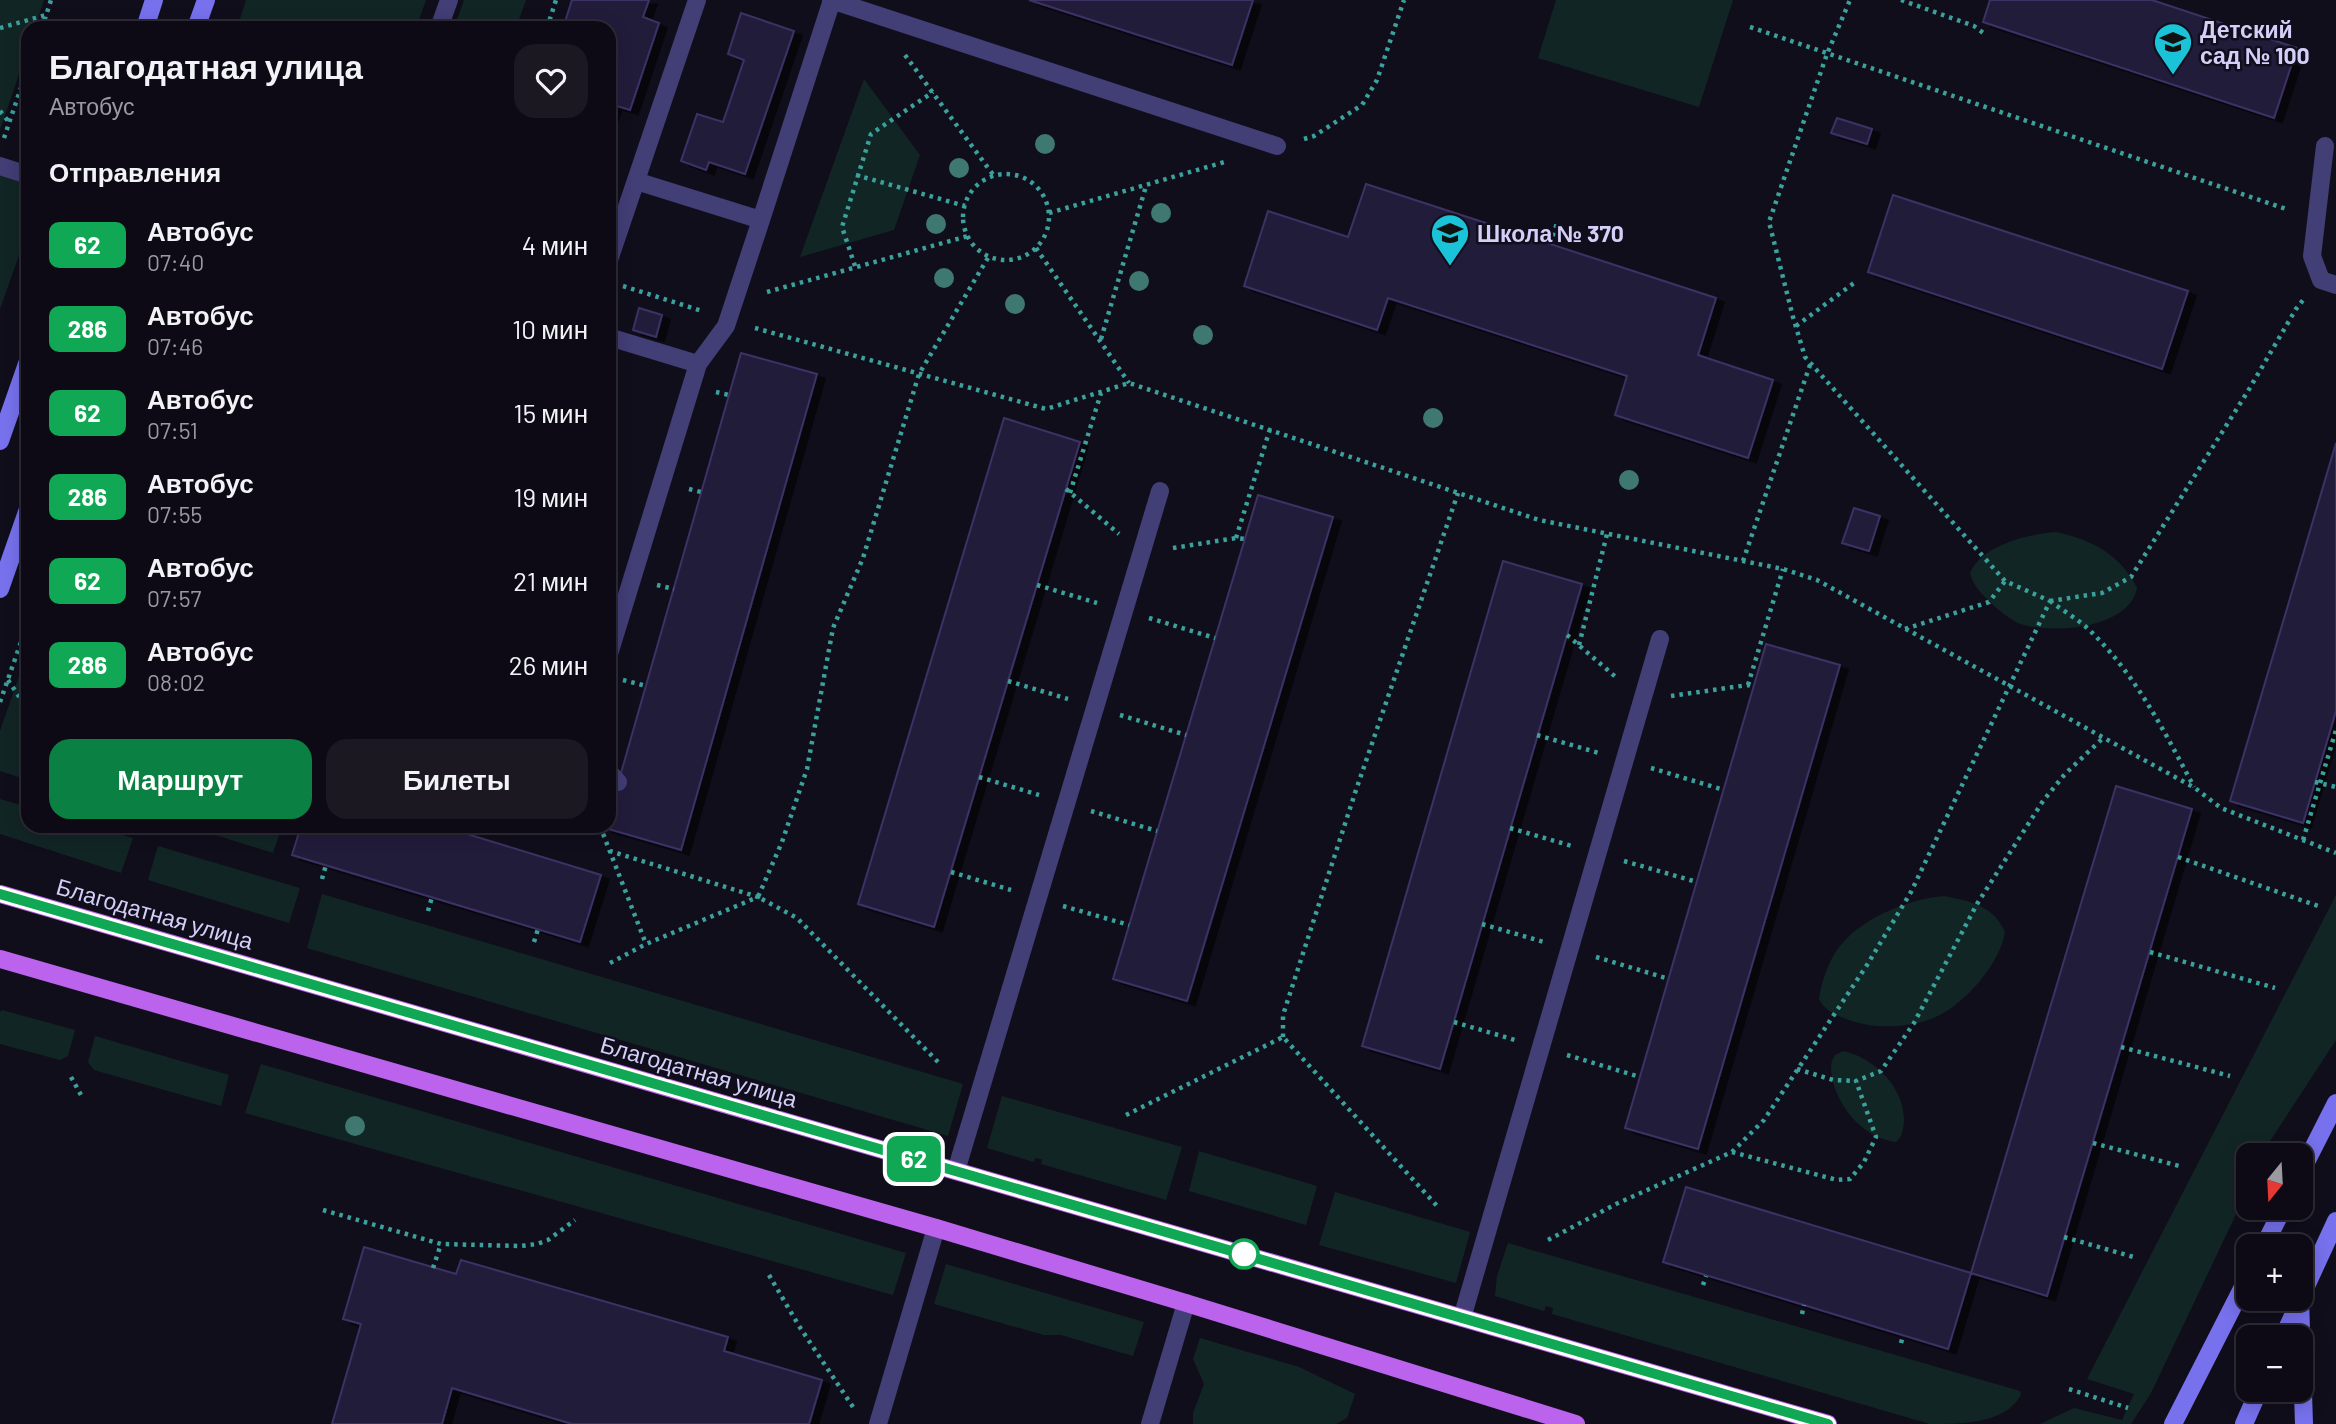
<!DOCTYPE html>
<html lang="ru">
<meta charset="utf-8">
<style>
:root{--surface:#0d0a15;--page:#1b1822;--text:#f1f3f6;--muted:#9a9aa0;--line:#2d2b34;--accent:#0b8043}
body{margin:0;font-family:Barlow,sans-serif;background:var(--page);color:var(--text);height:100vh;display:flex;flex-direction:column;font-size:26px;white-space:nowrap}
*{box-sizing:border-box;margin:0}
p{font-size:23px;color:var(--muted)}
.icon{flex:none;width:38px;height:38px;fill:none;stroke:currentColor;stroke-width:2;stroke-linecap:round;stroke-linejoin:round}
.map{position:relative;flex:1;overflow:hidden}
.details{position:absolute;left:21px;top:21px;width:595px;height:812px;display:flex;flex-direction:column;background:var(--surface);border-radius:21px;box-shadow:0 4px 18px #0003,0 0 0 2px var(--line)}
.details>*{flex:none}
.badge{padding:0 14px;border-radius:10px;font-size:24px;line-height:46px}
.needle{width:46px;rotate:198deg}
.buttons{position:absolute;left:2236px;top:1143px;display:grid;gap:14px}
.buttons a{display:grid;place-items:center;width:77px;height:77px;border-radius:14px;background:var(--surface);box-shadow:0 4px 18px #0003,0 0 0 2px var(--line);font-size:35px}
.map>.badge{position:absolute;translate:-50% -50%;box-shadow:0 0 0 4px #fff}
h2{padding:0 28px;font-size:26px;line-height:63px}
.round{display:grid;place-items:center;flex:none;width:74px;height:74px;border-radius:21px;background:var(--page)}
.overview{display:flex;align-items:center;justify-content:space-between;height:119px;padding:0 28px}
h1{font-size:33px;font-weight:600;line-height:52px}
.cta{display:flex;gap:14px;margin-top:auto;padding:14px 28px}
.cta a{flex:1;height:80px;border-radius:21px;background:var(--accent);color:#fff;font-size:28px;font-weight:600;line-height:80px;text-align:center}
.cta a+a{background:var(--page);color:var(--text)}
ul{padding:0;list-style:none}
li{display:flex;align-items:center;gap:21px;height:84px;padding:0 28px}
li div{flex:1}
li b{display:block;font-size:26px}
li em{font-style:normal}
li .badge{min-width:77px;font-weight:700;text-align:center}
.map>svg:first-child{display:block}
.green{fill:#122525}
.building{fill:#231c3b;stroke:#3c3164;stroke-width:2;filter:url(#shadow)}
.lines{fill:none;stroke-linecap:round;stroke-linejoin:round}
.path{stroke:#3ba19d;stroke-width:4.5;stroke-dasharray:3.5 5;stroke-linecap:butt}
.lane{stroke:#423e76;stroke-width:18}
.secondary{stroke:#7771ed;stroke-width:18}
.primary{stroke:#bb63ec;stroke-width:18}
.tree{fill:#3f7871}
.line-casing{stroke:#fff;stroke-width:16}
.line{stroke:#10a855;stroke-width:10}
.stop-dot{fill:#fff;stroke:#10a855;stroke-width:3.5}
.labels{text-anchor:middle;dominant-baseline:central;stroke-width:5;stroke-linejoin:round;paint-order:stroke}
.poi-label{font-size:23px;font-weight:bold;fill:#d4cff9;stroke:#110e1c;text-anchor:start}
.street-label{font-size:23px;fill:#d4cff9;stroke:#110e1c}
</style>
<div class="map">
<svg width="2336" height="1424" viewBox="0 0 2336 1424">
<defs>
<filter id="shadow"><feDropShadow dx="8" dy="4.5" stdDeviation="0" flood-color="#0009"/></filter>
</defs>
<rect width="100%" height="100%" fill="#110e1c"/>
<!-- green -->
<path class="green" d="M0,0H44L35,28H28V48L0,130Z
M246,0H426L416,28H237Z
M464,0H526L516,28H454Z
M1556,0H1733L1699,107L1538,58Z
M864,79L920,155L894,230L800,257Z
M0,175L28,184V230L0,309Z
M2056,532C2092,540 2120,554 2137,588C2130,629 2050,635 2018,623C2008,618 2000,611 1992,604C1983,595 1973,586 1970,573C1982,545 2029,534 2056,532Z
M28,650V780L0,771V731Z
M0,799L28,807V826H93L133,838L121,873L0,834Z
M187,826H282L273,853Z
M158,846L300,888L289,923L148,880Z
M322,894L963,1084L948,1136L307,948Z
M2336,895V1040L2270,1141L2264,1155H2249V1187L2151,1393L2131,1424H2040L2074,1408L2122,1420L2134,1394L2087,1379Z
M1944,896C1970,901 1994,906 2005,932C2000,963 1967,1001 1940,1015C1914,1028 1876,1030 1849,1020C1837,1016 1825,1011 1819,999C1821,984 1827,966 1835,953C1856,920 1907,899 1944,896Z
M2,1010L75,1030L68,1056L60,1060L0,1044V1012Z
M95,1036L229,1075L221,1106L94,1070L88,1062Z
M1843,1051C1875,1058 1905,1088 1904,1122C1903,1130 1902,1137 1896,1142C1865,1138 1841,1111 1833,1082C1831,1072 1829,1064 1835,1055Z
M261,1064L906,1253L893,1295L245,1113Z
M1002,1096L1182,1147L1166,1200L1041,1164L1042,1159L1035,1158L1034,1162L987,1148Z
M1199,1151L1317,1186L1306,1225L1189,1191Z
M1335,1192L1470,1232L1456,1283L1319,1245Z
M1508,1243L2020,1391L2021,1395C2005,1424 1961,1424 1930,1424L1552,1314L1553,1308L1546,1306L1544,1311L1495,1296L1497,1276Z
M946,1264L1144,1322L1133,1356L1061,1335H1044L934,1304Z
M1200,1338L1299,1367L1355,1394L1347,1418L1336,1424H1193V1413L1204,1384L1193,1359Z"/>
<!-- building -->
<path class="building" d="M572,0H649L643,17L659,23L630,110L614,105L609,119V28H563Z
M1029,0H1253L1232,65Z
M1990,0H2152L2297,48L2274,118L1983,22Z
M741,13L794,31L745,174L709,162L706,170L681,161L697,114L723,122L744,60L728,54Z
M1837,118L1872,129L1867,144L1831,133Z
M1366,184L1716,298L1698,355L1773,380L1748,458L1615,415L1627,376L1388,298L1377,330L1244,286L1268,211L1348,237Z
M1893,195L2188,291L2162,369L1868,272Z
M639,308L662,315L656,337L633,330Z
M741,353L817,374L681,850L605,828L609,826V815Z
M1004,418L1080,442L934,927L858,904Z
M2336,443V711L2303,823L2230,801Z
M1258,495L1333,517L1187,1001L1113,979Z
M1854,508L1880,516L1869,551L1842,543Z
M1503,561L1582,584L1440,1069L1362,1046Z
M1766,644L1840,665L1698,1149L1625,1128Z
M2116,786L2192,809L2047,1296L1971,1273Z
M301,826H441L601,875L580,942L292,855Z
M1686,1187L1971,1273L1948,1349L1663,1262Z
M364,1247L456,1274L461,1260L728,1337L724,1351L822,1380L809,1424H572L452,1388L442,1424H332L361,1324L343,1319Z"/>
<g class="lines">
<!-- path -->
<path class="path" d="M1901,0L1974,26L1986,35
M1750,27L2289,210
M0,28L46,15
M42,28L51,0
M547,28L556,0
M905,55L994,176
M0,111L9,122
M4,138L28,67
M1304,139L1314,136L1362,105L1377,80L1404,0
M963 217a43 43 0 1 1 86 0a43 43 0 1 1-86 0Z
M856,175L965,206
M1049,213L1228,161
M1550,244L1557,223
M1036,248L1129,383
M855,266L842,227L871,134L933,92
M623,286L702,311
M767,292L968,236
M1796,326L1854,283
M755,328L1046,409L1129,383L1539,520L1783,569L1817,580L2195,788L2221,808L2336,853
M1101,339L1146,186
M716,392L729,395
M689,489L701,492
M1066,489L1119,534
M1070,493L1101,393
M1236,538L1270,429
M1173,548L1236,538L1245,539
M1743,561L1811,362
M657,585L674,589
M1037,585L1097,603
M2050,601L2102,593L2131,577L2248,391L2296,309L2303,300
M2050,601C2061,609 2074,617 2085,626C2134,671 2163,729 2194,787
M1149,618L1215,638
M1905,629L1989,602L2005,581
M1567,635L1618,679
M1579,645L1607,534
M8,680L28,710
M623,680L646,686
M1008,681L1068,699
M1748,685L1783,569
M1671,696L1748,685L1754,687
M0,702L28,622
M1120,715L1186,735
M1537,735L1599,753
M1651,768L1724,790
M979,777L1039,795
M2315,782L2336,787
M1091,811L1157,831
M156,826L158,830
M600,826L646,944
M1510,828L1572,846
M2303,840L2336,730
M2178,857L2318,906
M1624,861L1697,882
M951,872L1011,890
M322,879L326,865
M1063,906L1129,925
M428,911L432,897
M1482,924L1544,942
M534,942L538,929
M2150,952L2275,988
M1596,957L1669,979
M610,963L646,944L758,897L610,851
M1454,1022L1515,1040
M1283,1037V1015L1355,793L1458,493
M2121,1047L2230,1076
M1567,1055L1640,1077
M938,1062L797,918L758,897L782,842L807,769L833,628L863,558L919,374L989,256
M1797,1069L1833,1080L1856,1081
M71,1077L81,1095
M1126,1115L1283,1037L1438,1207
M2093,1143L2183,1167
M1732,1152L1837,1180L1850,1179L1864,1162L1876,1137L1856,1081L1881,1071L1914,1023L1977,904L2043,801L2065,774L2103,738
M323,1210L441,1244L521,1246L537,1244L548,1240L575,1220
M2064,1237L2137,1258
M1548,1240L1616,1204L1732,1152L1764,1120L1867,965L1911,892L2050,601L2005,581L1805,357L1793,317L1769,222L1827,54L1850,0
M433,1268L441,1244
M769,1275L799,1326L853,1407
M1703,1285L1706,1276
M1802,1314L1804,1305
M1901,1343L1903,1336
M2069,1389L2128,1408"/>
<!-- lane -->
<path class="lane" d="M831,0L1277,146
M439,28L449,0
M2325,146L2312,256L2321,280L2336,285
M0,166L28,175
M636,181L761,220L832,0
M609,260L697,0
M609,337L698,364L609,654
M698,364L726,326L761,220
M609,772L618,782
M956,1171L1160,491
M1462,1318L1660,639
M878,1424L936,1228
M1150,1424L1186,1303"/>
<!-- secondary -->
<path class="secondary" d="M145,28L154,0
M196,28L206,0
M0,441L28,361
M0,589L28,509
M2301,1172L2336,1103
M2264,1246L2283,1208
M2301,1297L2336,1221
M2300,1299L2304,1424
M2283,1337L2298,1305
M2173,1424L2249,1275
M2244,1424L2259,1390"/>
<!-- primary -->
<path class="primary" d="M0,894L1828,1424
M0,959L936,1228L1186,1303L1576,1424"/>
</g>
<!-- trees -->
<g class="tree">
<circle cx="1045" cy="144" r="10"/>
<circle cx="959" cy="168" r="10"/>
<circle cx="1161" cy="213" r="10"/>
<circle cx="936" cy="224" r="10"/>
<circle cx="944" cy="278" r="10"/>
<circle cx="1139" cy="281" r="10"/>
<circle cx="1015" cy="304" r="10"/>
<circle cx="1203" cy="335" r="10"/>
<circle cx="1433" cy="418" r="10"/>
<circle cx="1629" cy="480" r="10"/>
<circle cx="355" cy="1126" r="10"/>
</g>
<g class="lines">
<!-- line casing -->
<g class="line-casing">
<path id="line" d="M0,894L1828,1424"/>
</g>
<!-- line -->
<use href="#line" class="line"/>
</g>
<!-- icons -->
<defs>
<g id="school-pin" transform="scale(2.0125)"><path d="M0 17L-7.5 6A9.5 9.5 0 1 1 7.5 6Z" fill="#1bc3d9" stroke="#110e1c"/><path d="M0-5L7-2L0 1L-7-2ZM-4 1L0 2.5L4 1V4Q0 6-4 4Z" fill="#111"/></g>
</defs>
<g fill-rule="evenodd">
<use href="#school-pin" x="2173" y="42"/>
<use href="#school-pin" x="1450" y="233"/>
</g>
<!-- markers -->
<circle class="stop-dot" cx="1244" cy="1254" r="14"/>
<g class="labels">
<!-- poi labels -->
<g class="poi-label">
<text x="2200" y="29">Детский<tspan x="2200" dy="26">сад № 100</tspan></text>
<text x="1477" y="233">Школа № 370</text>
</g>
<!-- street labels -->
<g class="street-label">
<text transform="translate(155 913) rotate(16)">Благодатная улица</text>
<text transform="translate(699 1071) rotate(16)">Благодатная улица</text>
</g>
</g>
</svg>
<div class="buttons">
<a><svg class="needle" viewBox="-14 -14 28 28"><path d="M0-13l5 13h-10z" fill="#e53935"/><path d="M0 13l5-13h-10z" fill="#9a9aa0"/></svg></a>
<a>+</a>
<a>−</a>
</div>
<b class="badge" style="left:914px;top:1159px;background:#10a855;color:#fff">62</b>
<section class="details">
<div class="overview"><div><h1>Благодатная улица</h1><p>Автобус</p></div><a class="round"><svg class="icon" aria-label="heart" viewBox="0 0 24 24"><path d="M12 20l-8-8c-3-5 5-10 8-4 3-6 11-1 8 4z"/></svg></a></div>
<h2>Отправления</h2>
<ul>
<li><span class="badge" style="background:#10a855;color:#fff">62</span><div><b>Автобус</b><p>07:40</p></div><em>4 мин</em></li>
<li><span class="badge" style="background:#10a855;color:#fff">286</span><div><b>Автобус</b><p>07:46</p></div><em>10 мин</em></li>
<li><span class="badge" style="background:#10a855;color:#fff">62</span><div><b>Автобус</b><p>07:51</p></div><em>15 мин</em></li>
<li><span class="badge" style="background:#10a855;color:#fff">286</span><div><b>Автобус</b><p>07:55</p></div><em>19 мин</em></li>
<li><span class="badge" style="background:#10a855;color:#fff">62</span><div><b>Автобус</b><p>07:57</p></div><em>21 мин</em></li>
<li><span class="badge" style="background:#10a855;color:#fff">286</span><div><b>Автобус</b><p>08:02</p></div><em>26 мин</em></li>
</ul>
<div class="cta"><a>Маршрут</a><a>Билеты</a></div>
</section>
</div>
